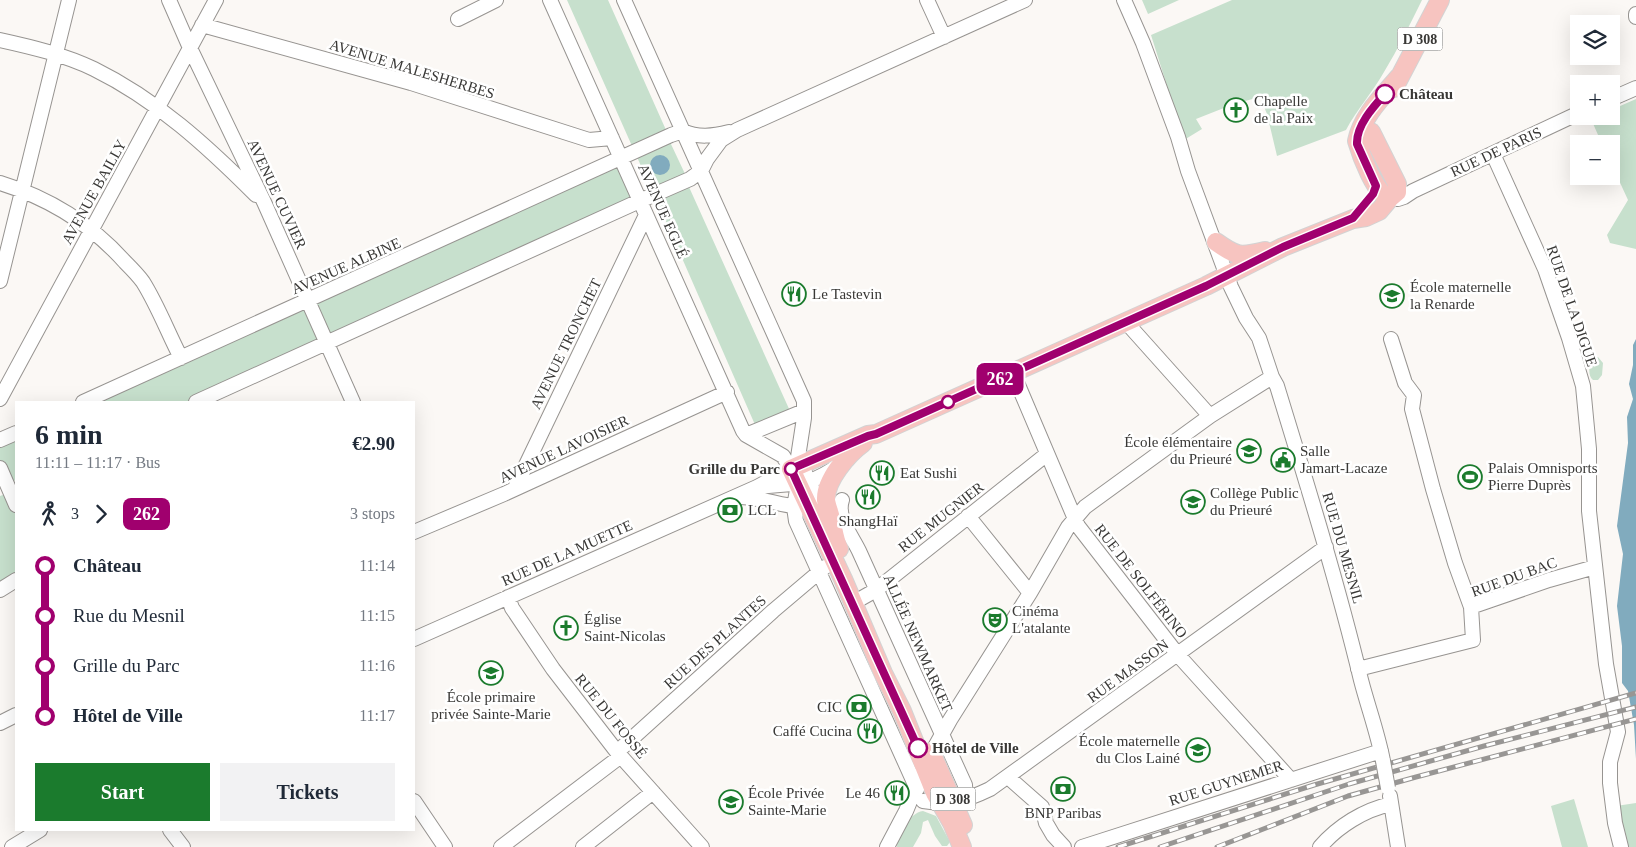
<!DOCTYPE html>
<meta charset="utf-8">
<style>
:root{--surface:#fff;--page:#f2f2f3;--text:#1f2937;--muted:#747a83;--accent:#1b7b2d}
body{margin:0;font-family:Georgia,serif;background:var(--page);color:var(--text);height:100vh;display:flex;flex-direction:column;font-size:19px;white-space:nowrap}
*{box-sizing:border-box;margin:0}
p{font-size:16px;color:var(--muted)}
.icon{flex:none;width:28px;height:28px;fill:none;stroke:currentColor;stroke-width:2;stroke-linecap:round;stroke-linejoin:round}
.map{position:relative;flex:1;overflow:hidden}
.drawer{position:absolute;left:15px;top:401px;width:400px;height:430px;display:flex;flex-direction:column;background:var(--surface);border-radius:0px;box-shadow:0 5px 20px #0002}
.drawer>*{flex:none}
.badge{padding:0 10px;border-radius:8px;font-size:18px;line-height:32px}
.fabs{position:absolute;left:1570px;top:15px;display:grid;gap:10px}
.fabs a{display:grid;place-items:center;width:50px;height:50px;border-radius:0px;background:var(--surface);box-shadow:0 5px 20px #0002;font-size:25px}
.map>.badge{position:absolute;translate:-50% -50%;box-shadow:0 0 0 2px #fff}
.legs{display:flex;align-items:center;gap:8px;height:55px;padding:0 20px;font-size:16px}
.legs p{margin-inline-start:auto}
.headline{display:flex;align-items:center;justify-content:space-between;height:85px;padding:0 20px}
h1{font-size:28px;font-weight:600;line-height:38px}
.button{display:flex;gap:10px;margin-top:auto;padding:10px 20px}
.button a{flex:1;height:58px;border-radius:0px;background:var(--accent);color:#fff;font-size:20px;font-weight:600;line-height:58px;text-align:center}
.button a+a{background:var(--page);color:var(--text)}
ul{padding:0 20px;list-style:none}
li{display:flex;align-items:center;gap:18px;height:50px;font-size:19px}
li i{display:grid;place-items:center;width:8px;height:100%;margin:0 6px;background:currentColor}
li i::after{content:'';width:12px;height:12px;margin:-6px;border:4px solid;border-radius:50%;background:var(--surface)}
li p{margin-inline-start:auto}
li:first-child i{background:linear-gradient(#0000 50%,currentColor 0)}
li:last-child i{background:linear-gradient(currentColor 50%,#0000 0)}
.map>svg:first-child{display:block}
.green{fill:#c7e0cd}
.water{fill:#81abbe}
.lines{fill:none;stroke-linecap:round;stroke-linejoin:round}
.minor-casing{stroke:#979491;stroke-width:16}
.major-casing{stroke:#d3d3d3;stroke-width:20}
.minor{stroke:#fff;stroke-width:14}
.major{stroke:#f7c4c0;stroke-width:18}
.rail-casing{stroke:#989694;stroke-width:5}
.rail{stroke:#fff;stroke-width:3;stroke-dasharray:9;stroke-linecap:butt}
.minor-bridge-casing{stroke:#979491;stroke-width:16;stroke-linecap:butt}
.minor-bridge{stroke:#fff;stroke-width:14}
.line-1-casing{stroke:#fff;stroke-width:11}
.line-1{stroke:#a0006e;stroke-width:8}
.stop-1-dot{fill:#fff;stroke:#a0006e;stroke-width:2.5}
.labels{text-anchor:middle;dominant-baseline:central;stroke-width:5;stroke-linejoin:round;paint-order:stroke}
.shield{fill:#fff;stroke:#747472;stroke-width:1}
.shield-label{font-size:14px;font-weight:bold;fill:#393836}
.street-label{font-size:15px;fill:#393836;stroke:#fff}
.stop-label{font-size:15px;font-weight:bold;fill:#393836;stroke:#fff;text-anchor:start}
.poi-label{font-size:15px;fill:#393836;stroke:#fff;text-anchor:start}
</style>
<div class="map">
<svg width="1636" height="847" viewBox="0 0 1636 847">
<rect width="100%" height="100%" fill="#fbf8f5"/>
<!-- green -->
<path class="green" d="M567,0H608L666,130L632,146Z
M1142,0H1179L1148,14Z
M1232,0H1422C1410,24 1398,49 1384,72C1373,92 1357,109 1346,130L1277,156L1267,114L1260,97L1234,104L1196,119L1202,129L1184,140L1151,35Z
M1636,99V249L1610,243L1607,235L1628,200L1611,163V144H1602L1591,119L1597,116H1611V110Z
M670,142L686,176L652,191L637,157Z
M618,165L634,200L187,402H93Z
M689,187L790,411L756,427L657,201Z
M1598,357L1603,363L1602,375L1598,380H1593C1587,375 1589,363 1594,358Z
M16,437V480L0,487V445Z
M8,493L16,515V572L14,577L0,586V496Z
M1574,799L1588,847H1562L1551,806Z
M1636,803V847H1626L1616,806Z
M923,811L936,816L950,842L947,846H942L935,836L928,820L923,822L921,833L913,847H897C898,834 909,813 923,811Z"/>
<!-- water -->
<path class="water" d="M650 165a10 10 0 1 1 20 0a10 10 0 1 1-20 0Z
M1636,339V759L1634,725L1628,691L1622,683V646L1617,606L1623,554L1617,526L1628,443L1627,417L1633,399L1629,384L1633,365V345Z"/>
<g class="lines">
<!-- minor casing -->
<g class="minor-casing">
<path id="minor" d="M169,0L190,48L264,202L353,402
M624,0L804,401V418L798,457L825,517
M927,0L944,37
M1124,0L1143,43L1178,137L1188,171L1231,287L1246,318L1259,338L1272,377L1277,386C1307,484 1337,581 1361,680C1368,707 1378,734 1383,761
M1636,14V17
M458,19L496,0
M202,25L411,83L589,140L612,138
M0,40C32,47 65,55 94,69C157,100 207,146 256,195
M1611,99L1636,88
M1493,154L1545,269L1569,338L1583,386L1589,449V511L1606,664L1618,732L1610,762V783L1615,823L1621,847
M0,183C49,198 91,224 125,262C131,268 138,275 143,282C158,306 168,333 181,358
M1393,197L1398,199L1404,197L1413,191L1579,113
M0,281L69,0
M1125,321L1210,416
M1391,339L1405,383L1414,395L1412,409L1433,489L1455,563L1471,607
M1013,373L1078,526L1178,655L1291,780
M0,399L216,0
M83,402L671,135L683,131C698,138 713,136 729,132
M196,402L635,203L690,179L701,171L707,159L721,140L737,130L1025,0
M746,435L804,411
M0,440L16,433
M0,468L16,505
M798,484L794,507L796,521L917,789
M760,487C796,482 807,488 839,465
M515,488L646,215
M736,497C759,496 779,506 801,507
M842,500C836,517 852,536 859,551L965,785L966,800
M968,516L1030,593
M414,532L504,494L727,392
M0,590L16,580
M508,597L512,608L553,669L617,752L702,847
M853,603L876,590L1047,454
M414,639L757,487L791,469L783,456L746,435L743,431L550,0
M1358,669L1473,640L1471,607L1549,580L1595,567
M0,723L16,715
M617,752L773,611L825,567
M1008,777L1042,807L1046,823L1053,835L1064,847
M1390,796L1398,847
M414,801L445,847
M923,801C951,805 965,801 990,789L1326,547
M170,830L183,847
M12,847L40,830
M501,847L621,756
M583,847L653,792
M887,847L906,811L925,765L950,720L1030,593L1068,527L1085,507L1210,416L1272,377
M1082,847L1381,751
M1320,847C1338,826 1364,810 1391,804"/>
</g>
<!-- major casing -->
<g class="major-casing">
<path id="major" d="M1394,88L1440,0
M1371,132L1397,184V192L1390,198C1376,196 1361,155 1357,141C1362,116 1383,96 1399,77
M1216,242C1237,257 1240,257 1265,251
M839,549C834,538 834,530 831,519C830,513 827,507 826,500C825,480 848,454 863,443
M931,752L963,825
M962,847L952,823L935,793L902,711L883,673L843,579L791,469L868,435L876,434L1206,286L1283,247L1353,219L1366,217L1379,211L1390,198"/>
</g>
<!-- minor -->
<use href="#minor" class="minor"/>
<!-- major -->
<use href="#major" class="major"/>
<!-- rail casing -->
<g class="rail-casing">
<path id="rail" d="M1118,847L1314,785L1636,693
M1160,847L1349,784L1484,746L1636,707
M1217,847L1348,796L1416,777L1636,719"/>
</g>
<!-- rail -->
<use href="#rail" class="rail"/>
<!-- minor-bridge casing -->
<g class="minor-bridge-casing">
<path id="minor-bridge" d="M1383,761L1388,788"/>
</g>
<!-- minor-bridge -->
<use href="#minor-bridge" class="minor-bridge"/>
</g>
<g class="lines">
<!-- line-1 casing -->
<g class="line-1-casing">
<path id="line-1" d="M918,748L791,469L868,436L876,434L1206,286L1283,247L1353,218L1373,194L1376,186L1357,144C1356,126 1373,107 1385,94"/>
</g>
<!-- line-1 -->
<use href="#line-1" class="line-1"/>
</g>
<!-- icons -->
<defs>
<g id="church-ring" transform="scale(1.25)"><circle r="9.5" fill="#fff" stroke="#1b7b2d" stroke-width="1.5"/><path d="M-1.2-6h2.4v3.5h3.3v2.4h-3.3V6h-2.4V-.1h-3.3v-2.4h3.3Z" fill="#1b7b2d"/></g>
<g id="restaurant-ring" transform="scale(1.25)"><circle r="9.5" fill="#fff" stroke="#1b7b2d" stroke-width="1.5"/><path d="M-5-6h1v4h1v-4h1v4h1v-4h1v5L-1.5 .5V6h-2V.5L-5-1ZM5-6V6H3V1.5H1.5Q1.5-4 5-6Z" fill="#1b7b2d"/></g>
<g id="school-ring" transform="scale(1.25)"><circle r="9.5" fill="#fff" stroke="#1b7b2d" stroke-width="1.5"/><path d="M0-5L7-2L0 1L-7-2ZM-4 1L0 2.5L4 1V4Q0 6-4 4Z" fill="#1b7b2d"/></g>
<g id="civic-ring" transform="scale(1.25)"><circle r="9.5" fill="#fff" stroke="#1b7b2d" stroke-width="1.5"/><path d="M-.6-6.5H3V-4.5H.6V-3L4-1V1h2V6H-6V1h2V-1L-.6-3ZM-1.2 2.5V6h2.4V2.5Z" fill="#1b7b2d"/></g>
<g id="stadium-ring" transform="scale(1.25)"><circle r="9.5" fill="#fff" stroke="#1b7b2d" stroke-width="1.5"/><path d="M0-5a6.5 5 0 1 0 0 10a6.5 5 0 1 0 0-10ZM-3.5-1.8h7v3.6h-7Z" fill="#1b7b2d"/></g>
<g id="bank-ring" transform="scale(1.25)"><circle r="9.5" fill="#fff" stroke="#1b7b2d" stroke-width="1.5"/><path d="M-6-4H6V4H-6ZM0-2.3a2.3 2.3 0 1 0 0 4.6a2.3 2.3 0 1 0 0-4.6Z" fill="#1b7b2d"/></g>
<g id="theatre-ring" transform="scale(1.25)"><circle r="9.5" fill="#fff" stroke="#1b7b2d" stroke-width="1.5"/><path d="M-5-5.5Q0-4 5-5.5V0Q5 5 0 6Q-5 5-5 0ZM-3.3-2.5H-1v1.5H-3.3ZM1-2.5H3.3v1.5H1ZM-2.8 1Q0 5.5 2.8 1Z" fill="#1b7b2d"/></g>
</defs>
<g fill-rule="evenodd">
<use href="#church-ring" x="1236" y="110"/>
<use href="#restaurant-ring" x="794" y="294"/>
<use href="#school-ring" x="1392" y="296"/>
<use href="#school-ring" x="1249" y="451"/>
<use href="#civic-ring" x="1283" y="460"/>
<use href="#restaurant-ring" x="882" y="473"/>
<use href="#stadium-ring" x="1470" y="477"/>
<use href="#restaurant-ring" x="868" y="497"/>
<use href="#school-ring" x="1193" y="502"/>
<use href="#bank-ring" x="730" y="510"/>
<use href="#theatre-ring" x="995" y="620"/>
<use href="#church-ring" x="566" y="628"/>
<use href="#school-ring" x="491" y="673"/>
<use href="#bank-ring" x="859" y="707"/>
<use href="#restaurant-ring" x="870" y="731"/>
<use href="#school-ring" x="1198" y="750"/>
<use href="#bank-ring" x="1063" y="789"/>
<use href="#restaurant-ring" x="897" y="793"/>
<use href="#school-ring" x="731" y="802"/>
</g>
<!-- markers -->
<g class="stop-1-dot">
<circle cx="1385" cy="94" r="9"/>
<circle cx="948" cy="402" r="6"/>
<circle cx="791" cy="469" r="6"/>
<circle cx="918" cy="748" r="9"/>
</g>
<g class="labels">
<!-- shield labels -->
<g class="shield">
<rect x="1397.5" y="27.5" width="45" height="23" rx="4"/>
<rect x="930.5" y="787.5" width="45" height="23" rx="4"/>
</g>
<g class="shield-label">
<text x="1420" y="39">D 308</text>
<text x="953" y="799">D 308</text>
</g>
<!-- street labels -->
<g class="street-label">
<text transform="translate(412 69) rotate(17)">AVENUE MALESHERBES</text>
<text transform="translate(1496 152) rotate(-25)">RUE DE PARIS</text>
<text transform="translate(94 192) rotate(-61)">AVENUE BAILLY</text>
<text transform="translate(277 194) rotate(65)">AVENUE CUVIER</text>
<text transform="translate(663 211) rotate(66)">AVENUE EGLÉ</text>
<text transform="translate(346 266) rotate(-24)">AVENUE ALBINE</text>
<text transform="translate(1572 306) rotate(71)">RUE DE LA DIGUE</text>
<text transform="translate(566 344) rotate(-64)">AVENUE TRONCHET</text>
<text transform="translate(564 449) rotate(-25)">AVENUE LAVOISIER</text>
<text transform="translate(941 517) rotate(-38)">RUE MUGNIER</text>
<text transform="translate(1343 548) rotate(74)">RUE DU MESNIL</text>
<text transform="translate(567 553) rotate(-24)">RUE DE LA MUETTE</text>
<text transform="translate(1514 577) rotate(-20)">RUE DU BAC</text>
<text transform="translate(1141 581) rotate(52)">RUE DE SOLFÉRINO</text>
<text transform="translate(715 642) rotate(-42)">RUE DES PLANTES</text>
<text transform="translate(918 643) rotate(66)">ALLÉE NEWMARKET</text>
<text transform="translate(1128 671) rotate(-36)">RUE MASSON</text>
<text transform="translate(611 716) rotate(51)">RUE DU FOSSÉ</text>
<text transform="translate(1226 783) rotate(-18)">RUE GUYNEMER</text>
</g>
<!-- stop labels -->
<g class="stop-label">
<text x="1399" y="94">Château</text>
<text x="780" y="469" text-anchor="end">Grille du Parc</text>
<text x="932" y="748">Hôtel de Ville</text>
</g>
<!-- poi labels -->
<g class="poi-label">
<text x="1254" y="101">Chapelle<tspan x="1254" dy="17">de la Paix</tspan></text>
<text x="1410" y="287">École maternelle<tspan x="1410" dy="17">la Renarde</tspan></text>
<text x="812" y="294">Le Tastevin</text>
<text x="1232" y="442" text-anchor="end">École élémentaire<tspan x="1232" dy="17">du Prieuré</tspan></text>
<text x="1300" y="451">Salle<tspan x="1300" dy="17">Jamart-Lacaze</tspan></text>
<text x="1488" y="468">Palais Omnisports<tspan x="1488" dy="17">Pierre Duprès</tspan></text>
<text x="900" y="473">Eat Sushi</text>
<text x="1210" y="493">Collège Public<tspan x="1210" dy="17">du Prieuré</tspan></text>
<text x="748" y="510">LCL</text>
<text x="868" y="521" text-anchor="middle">ShangHaï</text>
<text x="1012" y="611">Cinéma<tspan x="1012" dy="17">L'atalante</tspan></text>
<text x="584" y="619">Église<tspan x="584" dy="17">Saint-Nicolas</tspan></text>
<text x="491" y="697" text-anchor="middle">École primaire<tspan x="491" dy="17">privée Sainte-Marie</tspan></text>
<text x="842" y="707" text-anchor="end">CIC</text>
<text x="852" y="731" text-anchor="end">Caffé Cucina</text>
<text x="1180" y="741" text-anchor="end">École maternelle<tspan x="1180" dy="17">du Clos Lainé</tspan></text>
<text x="748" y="793">École Privée<tspan x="748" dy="17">Sainte-Marie</tspan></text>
<text x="880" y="793" text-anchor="end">Le 46</text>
<text x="1063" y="813" text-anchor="middle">BNP Paribas</text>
</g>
</g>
</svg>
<div class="fabs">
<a><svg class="icon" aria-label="layers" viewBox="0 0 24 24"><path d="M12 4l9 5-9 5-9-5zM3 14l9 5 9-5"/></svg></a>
<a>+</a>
<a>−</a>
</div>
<b class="badge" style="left:1000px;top:379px;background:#a0006e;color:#fff">262</b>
<section class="drawer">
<div class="headline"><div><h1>6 min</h1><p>11:11 – 11:17 · Bus</p></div><b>€2.90</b></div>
<div class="legs"><svg class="icon" aria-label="walk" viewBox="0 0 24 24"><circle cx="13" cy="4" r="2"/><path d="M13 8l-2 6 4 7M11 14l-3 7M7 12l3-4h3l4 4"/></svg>3<svg class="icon" aria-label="forward" viewBox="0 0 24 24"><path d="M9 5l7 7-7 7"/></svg><b class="badge" style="background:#a0006e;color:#fff">262</b><p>3 stops</p></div>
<ul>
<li><i style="color:#a0006e"></i><b>Château</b><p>11:14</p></li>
<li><i style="color:#a0006e"></i><span>Rue du Mesnil</span><p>11:15</p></li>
<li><i style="color:#a0006e"></i><span>Grille du Parc</span><p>11:16</p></li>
<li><i style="color:#a0006e"></i><b>Hôtel de Ville</b><p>11:17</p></li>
</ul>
<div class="button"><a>Start</a><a>Tickets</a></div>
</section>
</div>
